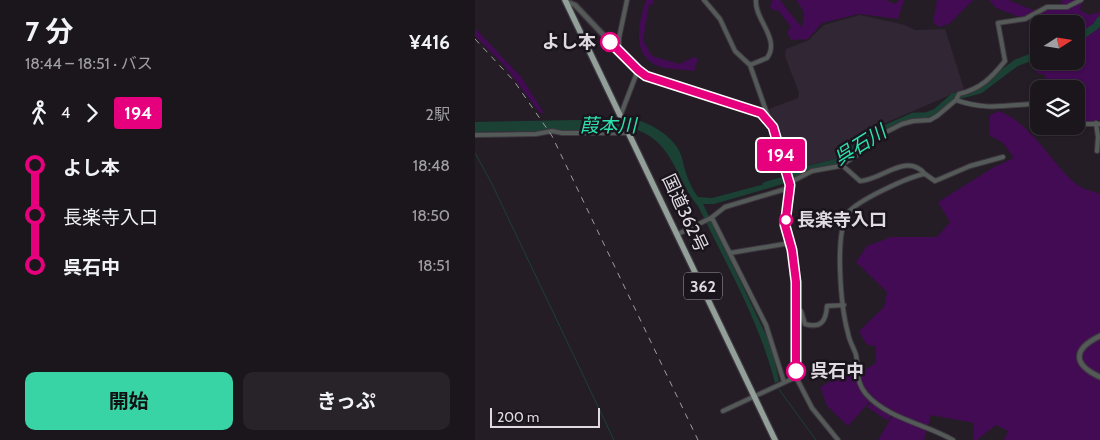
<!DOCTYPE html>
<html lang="ja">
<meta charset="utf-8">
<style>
:root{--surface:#1b161c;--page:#282329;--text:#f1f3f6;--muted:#a09fa3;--line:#39353b;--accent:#38d4a6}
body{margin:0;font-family:Cabin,"Noto Sans JP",sans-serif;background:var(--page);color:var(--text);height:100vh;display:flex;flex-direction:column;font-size:19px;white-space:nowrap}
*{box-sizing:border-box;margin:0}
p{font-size:16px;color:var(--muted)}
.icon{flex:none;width:28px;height:28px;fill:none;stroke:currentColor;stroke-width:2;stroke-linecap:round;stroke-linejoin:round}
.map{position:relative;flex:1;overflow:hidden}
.panel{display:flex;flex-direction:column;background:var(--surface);width:475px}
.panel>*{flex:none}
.badge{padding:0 10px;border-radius:4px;font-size:18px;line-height:32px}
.needle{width:32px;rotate:78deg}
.controls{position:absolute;left:555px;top:15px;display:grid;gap:10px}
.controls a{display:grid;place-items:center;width:55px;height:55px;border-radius:10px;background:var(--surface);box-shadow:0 1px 4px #0004,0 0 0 1px var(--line);font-size:25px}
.scale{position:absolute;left:15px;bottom:12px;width:110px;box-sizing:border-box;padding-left:5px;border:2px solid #dedae0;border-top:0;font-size:14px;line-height:18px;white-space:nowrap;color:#dedae0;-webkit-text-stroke:4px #1a141d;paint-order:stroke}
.map>.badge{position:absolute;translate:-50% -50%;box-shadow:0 0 0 2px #fff}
.legs{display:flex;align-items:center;gap:8px;height:55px;padding:0 25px;font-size:16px}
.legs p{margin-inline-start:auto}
.overview{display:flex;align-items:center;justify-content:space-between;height:85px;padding:0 25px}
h1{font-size:28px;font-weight:700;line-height:38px}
.button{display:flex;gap:10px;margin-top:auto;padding:10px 25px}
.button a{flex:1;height:58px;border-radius:10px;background:var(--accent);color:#111;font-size:20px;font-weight:700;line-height:58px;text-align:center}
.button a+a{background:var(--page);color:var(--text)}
ul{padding:0 25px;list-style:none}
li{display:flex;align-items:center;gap:18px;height:50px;font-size:19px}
li i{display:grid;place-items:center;width:8px;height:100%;margin:0 6px;background:currentColor}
li i::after{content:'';width:12px;height:12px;margin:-6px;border:4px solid;border-radius:50%;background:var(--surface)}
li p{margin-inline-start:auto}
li:first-child i{background:linear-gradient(#0000 50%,currentColor 0)}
li:last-child i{background:linear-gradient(currentColor 50%,#0000 0)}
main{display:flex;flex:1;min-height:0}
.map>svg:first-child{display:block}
.built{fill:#302634}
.green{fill:#420b53}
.water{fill:#1a4134}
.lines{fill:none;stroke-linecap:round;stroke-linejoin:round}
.stream{stroke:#1a4134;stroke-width:1}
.river{stroke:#1a4134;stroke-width:7}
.minor-casing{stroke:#3e3740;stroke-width:6}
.tertiary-casing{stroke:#3e3740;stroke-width:7}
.trunk-casing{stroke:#3e3740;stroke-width:8}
.minor{stroke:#545a57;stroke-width:4}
.tertiary{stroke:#545a57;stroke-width:4.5}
.trunk{stroke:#92a099;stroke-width:5.5}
.rail{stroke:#9f9aa1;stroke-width:1;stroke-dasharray:6 6;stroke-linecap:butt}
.line-1-casing{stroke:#fff;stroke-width:11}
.line-1{stroke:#e6007e;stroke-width:8}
.stop-1-dot{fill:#fff;stroke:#e6007e;stroke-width:2.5}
.labels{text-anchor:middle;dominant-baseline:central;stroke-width:5;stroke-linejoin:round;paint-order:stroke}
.shield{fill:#1a141d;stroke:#a39fa6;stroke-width:1}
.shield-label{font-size:16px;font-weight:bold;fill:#dedae0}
.stop-label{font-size:18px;font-weight:bold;fill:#dedae0;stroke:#1a141d;text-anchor:start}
.street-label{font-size:18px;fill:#dedae0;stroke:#1a141d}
.water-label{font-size:19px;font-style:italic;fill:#2be2af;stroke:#1a141d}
</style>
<main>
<section class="panel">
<div class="overview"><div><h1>7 分</h1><p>18:44 – 18:51 · バス</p></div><b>¥416</b></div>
<div class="legs"><svg class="icon" aria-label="walk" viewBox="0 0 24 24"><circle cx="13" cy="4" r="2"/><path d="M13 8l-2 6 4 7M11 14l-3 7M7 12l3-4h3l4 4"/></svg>4<svg class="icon" aria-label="forward" viewBox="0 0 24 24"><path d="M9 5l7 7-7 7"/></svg><b class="badge" style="background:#e6007e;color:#fff">194</b><p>2駅</p></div>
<ul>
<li><i style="color:#e6007e"></i><b>よし本</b><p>18:48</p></li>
<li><i style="color:#e6007e"></i><span>長楽寺入口</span><p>18:50</p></li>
<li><i style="color:#e6007e"></i><b>呉石中</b><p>18:51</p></li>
</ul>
<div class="button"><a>開始</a><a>きっぷ</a></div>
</section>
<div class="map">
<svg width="625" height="440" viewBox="0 0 625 440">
<rect width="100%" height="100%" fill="#241d26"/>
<!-- built -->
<path class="built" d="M385,15L430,25L440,30L470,29L489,89L408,124L389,136L367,157L328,167L314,174L294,109L323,98L324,93L310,56L311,49L334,40L349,25Z"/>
<!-- green -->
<path class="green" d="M171,0H178L179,4L174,5L168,40L177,56L204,64L219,57L223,59L219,71C208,69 193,70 183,66C155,54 164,22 171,0Z
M297,0H305L327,28L329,12L321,0H411L420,4L424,0H429L423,19L384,14L347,23L333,39L316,40L312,32L316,27L303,10L300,11L295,7Z
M462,0H498L474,24L464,27L458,22Z
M514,0H533L561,11L586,7L587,0H608L605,10L614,15L625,12V123L601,125V89H574L570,75L562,73L553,60L558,49L564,47V61H601V24L561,23L521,8Z
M0,28L46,77L69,113H65L28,64L0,36Z
M524,111C556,123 575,161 600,183C606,189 617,191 625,194V440H529L533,431L521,425L502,440H498L499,423L456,415L449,440H403L418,415L398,398L373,426L352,406L345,387L375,371H388L401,363V347L391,344L384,331L409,307L412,292L381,262L392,246L416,237H462L475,222L463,202L519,167L539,158L528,143L514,135L515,115Z
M397,402L416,415L413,421L392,407Z"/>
<!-- water -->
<path class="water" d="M158,119C176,123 202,138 207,158C210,171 214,185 223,197L237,198L297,182L301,186L239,204H228L296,345L304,381L300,383C284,320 251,264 223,206C201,180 198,142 162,130L0,132V122Z"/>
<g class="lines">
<!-- stream -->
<path class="stream" d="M0,153L16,182L139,440
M303,388L341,440"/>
<!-- river -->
<path class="river" d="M601,40L621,26L625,20
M291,185L309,180L331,170L363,162L400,133L439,116H451L461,112L478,97L505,90L541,63L564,54"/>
<!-- minor casing -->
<g class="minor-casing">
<path id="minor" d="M229,0L245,19L260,51L275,65L295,122
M144,52V38L152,0
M275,65L292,58C306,39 279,19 281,0
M481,100C509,110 527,106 555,104L564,114
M146,114L163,70
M621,123L623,137L622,151
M601,124H625
M0,135L61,134L77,131L87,133H155
M367,165L385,181C407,180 431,152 450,174C435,176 381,201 373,213C359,235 366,308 373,333C374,341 379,348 381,355C384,370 380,381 391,394C413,419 451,424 478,440
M450,174L460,181L495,166L528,157
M313,181L310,225L317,250L321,281V377L337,408L363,440
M314,183L337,171L365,166L382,155L399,138L427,124L438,121L455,120L462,116L481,100L484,94C506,89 517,77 530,61L523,23L550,19L572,7H592L606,0
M237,218L291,325L309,382
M203,234L236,218L250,207L314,188
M255,253L315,243
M320,310L326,311L330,324C347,329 351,320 352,306L369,305
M248,411L321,377"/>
</g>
<!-- tertiary casing -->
<g class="tertiary-casing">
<path id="tertiary" d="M92,2L100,5L156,64L171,75L278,110C304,120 307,156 313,181
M625,336C598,349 597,364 625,377"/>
</g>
<!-- trunk casing -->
<g class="trunk-casing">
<path id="trunk" d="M90,0L300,440"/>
</g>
<!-- minor -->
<use href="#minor" class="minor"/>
<!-- tertiary -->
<use href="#tertiary" class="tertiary"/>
<!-- trunk -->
<use href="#trunk" class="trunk"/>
<!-- rail -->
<path class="rail" d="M0,39L39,81L77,136L223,440"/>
</g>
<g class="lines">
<!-- line-1 casing -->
<g class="line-1-casing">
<path id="line-1" d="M135,42L163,70L171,76L286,113L298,127L315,185L310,225L317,250L321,282V371"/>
</g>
<!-- line-1 -->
<use href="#line-1" class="line-1"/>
</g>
<!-- markers -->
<g class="stop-1-dot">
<circle cx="135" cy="42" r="9"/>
<circle cx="311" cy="220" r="6"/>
<circle cx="321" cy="371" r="9"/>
</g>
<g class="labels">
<!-- shield labels -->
<rect class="shield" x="209" y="272.5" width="38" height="27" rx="4"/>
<g class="shield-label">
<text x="228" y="286">362</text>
</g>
<!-- stop labels -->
<g class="stop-label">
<text x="121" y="42" text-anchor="end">よし本</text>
<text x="322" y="220">長楽寺入口</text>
<text x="335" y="371">呉石中</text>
</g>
<!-- street labels -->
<g class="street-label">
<text transform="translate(210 213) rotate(65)">国道362号</text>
</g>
<!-- water labels -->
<g class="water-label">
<text x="133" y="125">葭本川</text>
<text transform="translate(385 145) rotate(-32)">呉石川</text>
</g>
</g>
</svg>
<div class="controls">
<a><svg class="needle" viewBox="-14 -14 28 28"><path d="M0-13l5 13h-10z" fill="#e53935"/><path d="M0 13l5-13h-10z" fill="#a09fa3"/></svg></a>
<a><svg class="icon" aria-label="layers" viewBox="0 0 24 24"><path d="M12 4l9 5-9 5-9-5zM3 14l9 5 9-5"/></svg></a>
</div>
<div class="scale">200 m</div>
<b class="badge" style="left:306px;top:155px;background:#e6007e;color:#fff">194</b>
</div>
</main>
